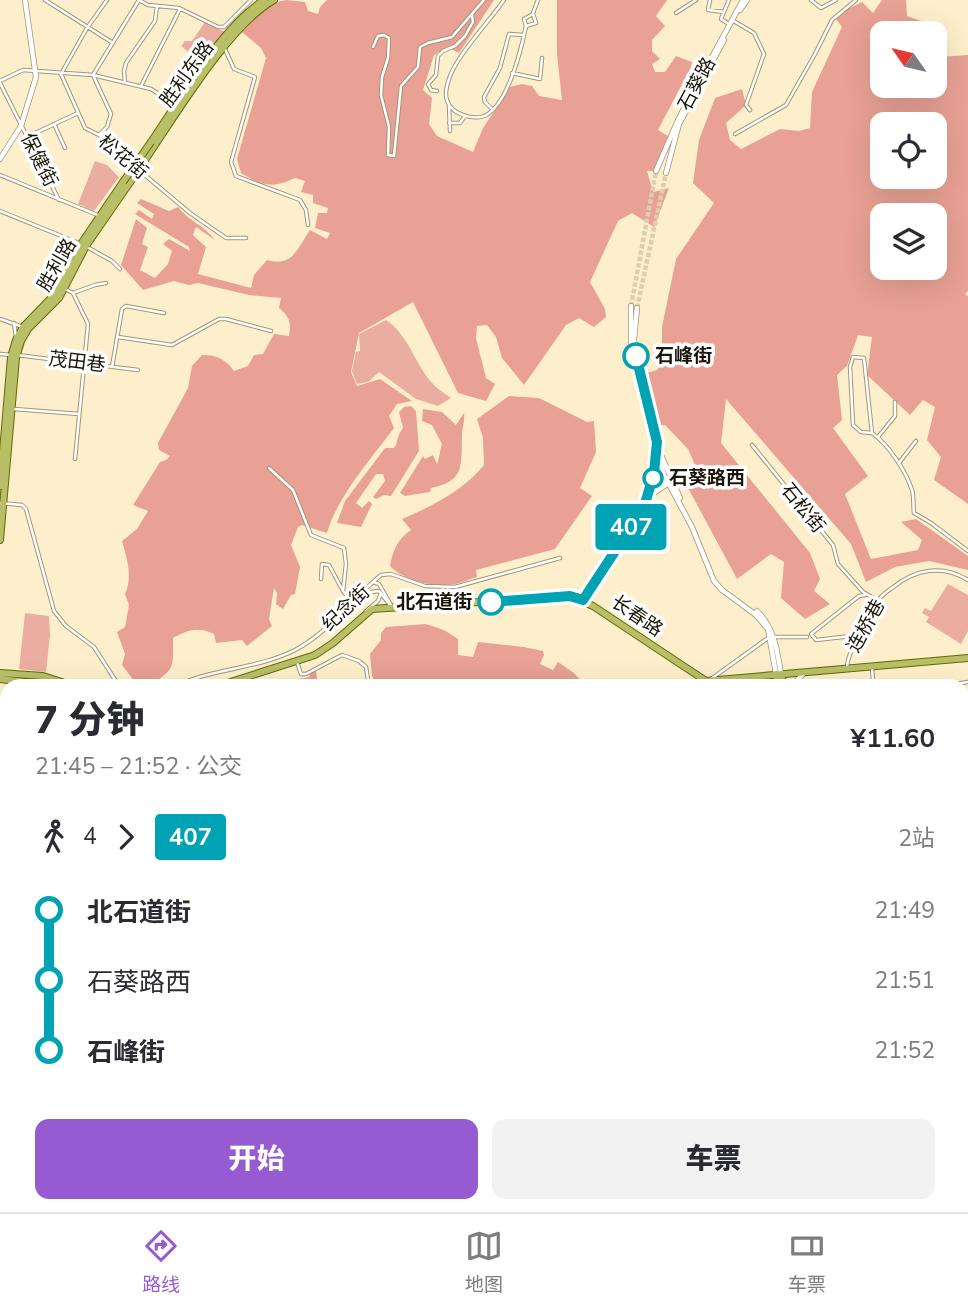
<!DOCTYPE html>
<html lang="zh">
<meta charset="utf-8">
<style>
:root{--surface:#fff;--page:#f2f2f3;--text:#2b2b33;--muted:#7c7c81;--line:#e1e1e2;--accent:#965ad1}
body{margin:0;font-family:"Nunito Sans","Noto Sans SC",sans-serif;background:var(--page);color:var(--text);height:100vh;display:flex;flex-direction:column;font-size:26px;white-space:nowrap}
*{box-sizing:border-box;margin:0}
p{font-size:23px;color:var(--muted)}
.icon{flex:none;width:38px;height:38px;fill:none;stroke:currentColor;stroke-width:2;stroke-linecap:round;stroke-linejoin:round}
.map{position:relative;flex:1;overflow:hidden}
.details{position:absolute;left:0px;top:679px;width:970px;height:534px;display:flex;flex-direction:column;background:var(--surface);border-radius:21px 21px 0 0;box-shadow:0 7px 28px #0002}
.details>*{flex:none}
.badge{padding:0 14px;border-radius:5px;font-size:24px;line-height:46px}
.needle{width:46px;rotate:304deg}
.buttons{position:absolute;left:870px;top:21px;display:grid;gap:14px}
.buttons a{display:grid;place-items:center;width:77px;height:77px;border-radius:14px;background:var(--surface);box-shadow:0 7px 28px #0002;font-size:35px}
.map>.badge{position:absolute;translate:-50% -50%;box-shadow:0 0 0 4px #fff}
.legs{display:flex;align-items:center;gap:10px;height:77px;padding:0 35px;font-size:23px}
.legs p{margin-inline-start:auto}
.headline{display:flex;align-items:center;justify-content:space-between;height:119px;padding:0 35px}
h1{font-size:38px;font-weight:800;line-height:52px}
.primary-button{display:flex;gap:14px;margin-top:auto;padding:14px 35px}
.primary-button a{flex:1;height:80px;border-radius:14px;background:var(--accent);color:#fff;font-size:28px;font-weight:800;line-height:80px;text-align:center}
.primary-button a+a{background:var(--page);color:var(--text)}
ul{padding:0 35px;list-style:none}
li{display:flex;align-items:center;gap:24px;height:70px;font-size:26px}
li i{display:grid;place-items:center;width:10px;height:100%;margin:0 9px;background:currentColor}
li i::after{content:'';width:18px;height:18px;margin:-9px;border:5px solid;border-radius:50%;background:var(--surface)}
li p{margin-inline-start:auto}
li:first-child i{background:linear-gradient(#0000 50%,currentColor 0)}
li:last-child i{background:linear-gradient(currentColor 50%,#0000 0)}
.dock{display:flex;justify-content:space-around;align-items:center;height:98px;border-top:2px solid var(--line);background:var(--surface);font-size:19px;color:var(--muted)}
.dock a{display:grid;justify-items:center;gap:4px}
.dock .current{color:var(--accent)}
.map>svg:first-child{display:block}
.green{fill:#ecada1}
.forest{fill:#e8a194;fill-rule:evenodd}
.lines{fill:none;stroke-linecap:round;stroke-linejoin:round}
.secondary-tunnel{stroke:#dcceaf;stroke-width:4.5;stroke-dasharray:4.5 2;stroke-linecap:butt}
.trunk-tunnel{stroke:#dcceaf;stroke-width:7;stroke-dasharray:7 3.5;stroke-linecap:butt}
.minor-casing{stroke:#a39575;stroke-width:4.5}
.secondary-casing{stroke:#a39575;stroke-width:6}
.primary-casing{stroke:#626804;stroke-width:8}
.trunk-casing{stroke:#626804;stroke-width:9}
.minor{stroke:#fff;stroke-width:2.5}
.secondary{stroke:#fff;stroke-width:4.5}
.primary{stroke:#b8bf67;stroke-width:6}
.trunk{stroke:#a0aa34;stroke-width:7}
.primary-bridge-casing{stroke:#626804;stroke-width:8;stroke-linecap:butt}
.primary-bridge{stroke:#b8bf67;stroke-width:6}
.line-1-casing{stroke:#fff;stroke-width:16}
.line-1{stroke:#00a3b4;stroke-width:10}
.stop-1-dot{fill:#fff;stroke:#00a3b4;stroke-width:3.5}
.labels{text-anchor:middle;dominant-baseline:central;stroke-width:7;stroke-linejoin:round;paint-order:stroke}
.street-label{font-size:19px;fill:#1a1508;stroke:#fff}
.stop-label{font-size:19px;font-weight:bold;fill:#1a1508;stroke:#fff;text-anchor:start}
</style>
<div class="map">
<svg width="968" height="1212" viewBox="0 0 968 1212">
<rect width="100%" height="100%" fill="#feefcc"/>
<!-- green -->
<path class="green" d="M205,22L227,33L196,68L187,62L192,55L181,46L185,41H192Z
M95,161L107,165L119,177L94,211L78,204Z
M386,320C409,335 415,365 433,384C438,389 445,394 451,398L438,406L416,399L379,372L368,382L357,384L352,371L356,352L360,351L359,334Z
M948,584L968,595V631L961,644L926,622L929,617L922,613L925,608L931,611Z
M25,613L49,616L50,635L46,672L19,669Z"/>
<!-- forest -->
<path class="forest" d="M286,0L305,2L308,11L318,14L320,7L327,0H494L459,53L447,47L434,55L423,90L432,98L429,124L437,136L473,152L483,128L510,87L522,84L532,86L539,96L562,100L557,54V0H667L656,16L665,26L652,40V51L660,59L652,64L655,72H665L676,56L692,62L691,67L658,130L668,136L655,171H647L653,192L669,188L654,227L632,213L618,221L590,282L605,309L606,317L594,327L579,318L566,325L524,385L502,358L496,337L487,325L477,326L476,338L486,378L495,384L486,401L458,393L413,302L359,333L351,372L357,386L380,379L412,401L397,404L389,416L394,428C371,459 337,497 327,533L302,525L298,527L291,545L300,567L295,594L291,595L283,609L276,604L277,593L274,588L269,619L272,626L247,646L242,640L216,643L214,634C199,626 187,630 173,638C173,646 174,660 171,667C166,677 149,686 138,686L122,665L125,654L117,632L125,627L129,605L125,594C133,577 127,559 122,541L137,529L148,511L133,505L160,462L166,460L170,456L159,450L158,443L188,388L192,366L202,355C217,355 225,359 234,371L248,366L254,355L263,354L274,334L289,336C291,323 290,317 279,308L281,298L249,295L198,283L189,285L174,281L143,290L121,265L136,219L147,228L142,244L148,247L140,270L155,278L168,264L172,251L163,244L169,239L190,251L189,247L135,214L139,210L152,219L154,214L137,203L141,199L169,211L178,207C191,223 203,224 215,240L196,227L193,235L206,247L198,274L251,288L254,275L267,260C293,267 297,249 310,230L327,239L330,233L315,228L318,213H327L328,208L313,203V195L301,192L305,181L295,178C272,189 263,186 241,173L237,159L266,58L261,48L242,32C254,19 267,3 286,0Z
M882,0H906L907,16L944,29L941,57L968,55V291L965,294L968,296V504L934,480L941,457L927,440L935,407L923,400L910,415L867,375L872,337L858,335L847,366L837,375L842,420L833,428L868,476L845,494L871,559L918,550L922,540L901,522L916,519L968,556V570L929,561L895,567L866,582L851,544L726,399L721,443L810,553L820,579L814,591L830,604L805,619L781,598L784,562L771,554L737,579L687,486L700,476L688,449L665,425H657L643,374L657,370L662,364V327L676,259L714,203L693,183L699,140L715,98L742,89L746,105L726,123L730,140L741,149L780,129L799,131L810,128L812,92L842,27L834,16L862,2L873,13ZM882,33H934V86H882ZM882,124H934V177H882ZM882,215H934V268H882Z
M509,396L539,398L587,422L594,421L596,452L580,488L592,496L555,549L476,570L477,577C470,579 462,583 455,584C435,588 404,581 390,566C393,550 397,540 411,530L402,519C432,506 463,491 484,465L483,438L477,419Z
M411,406L416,411L419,451L391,496L384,495L376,499L373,497L385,481L383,474H376L356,503L362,508L369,501L372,504L361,527L337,523L345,501L385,448H394C399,441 396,437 403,428L399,412L404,407Z
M423,409L442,412L456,425L464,413C465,421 462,428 462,436C461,466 465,481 431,488L430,492L405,496L400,493L423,456L425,459L433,455L437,464C439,460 440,450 442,444L432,425L422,421Z
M426,624L444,630L458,639V655L473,657L478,642L524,647L543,651L544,655L540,664L553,670L558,662L574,673L586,686H376L372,676L370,654L381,640V633L386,627Z
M316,671L318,686H265C280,680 294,681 309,677L310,674Z
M968,872V990L963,987L962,880Z
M963,1031L968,1035V1212H712L716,1206H962Z
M260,1206H678L676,1212H259Z"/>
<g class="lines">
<!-- secondary-tunnel -->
<path class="secondary-tunnel" d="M631,306L656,171
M637,308L666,173"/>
<!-- trunk-tunnel -->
<path class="trunk-tunnel" d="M698,1206L706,1212
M749,1206L755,1212"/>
<!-- minor casing -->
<g class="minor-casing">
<path id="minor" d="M45,0L113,43
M107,0L87,28L61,74L85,128L99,135L132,165
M139,0L148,5L179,8L218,27H224L251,0
M504,0C489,22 456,56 449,79C447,85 445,95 447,100C451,115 477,122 488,114C509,99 521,50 526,26L524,19L533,14L536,23L526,26
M710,0L708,10L724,12
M729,0L721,19L729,24
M811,0L821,8L836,0
M533,13L538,0
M676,13L696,0
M732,20L754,33L764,54L746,105L750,110
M224,47L234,69L255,77L231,162L236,176L300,200L306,210L308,225
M373,47L378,36L384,35L389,38L388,58L382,77L381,95L389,127L388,155L394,156L401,86L418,67L420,47L428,43L452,37L484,0
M512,73L540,79L542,58
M0,81L23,70L93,75L151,89L173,103
M125,82L124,71L126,63L155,21L157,6
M0,83L59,200
M141,86L180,9
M437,91L431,90L428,84L436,75L438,56L443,51L455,46L465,36L473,22L472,15
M449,105L450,131
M493,110L485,102L484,97L500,68L509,34L524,35
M449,123H460L465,116
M54,124L65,148
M735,134L786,105L815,54L832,20L856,0
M99,135L107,127L111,114L93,75L139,0
M27,137L78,113
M140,171L190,213L226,238H246
M0,175L100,216
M0,211L81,244
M87,247L112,261L120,269
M65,289L73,293L88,324L75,459
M73,293L95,285L106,283
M0,319L23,327
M14,323L16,337
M118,337L172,345L219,319H226L271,331
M0,354L11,355
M17,355L138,370
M112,367L122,309L126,306L164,313
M14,409L79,414
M872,433L861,432L853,425L850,367L853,357L864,358L872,433C888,444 906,471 912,490C914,497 913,505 914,513L931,523L968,551
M878,437L895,416V402
M752,445L833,545L838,564L863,592L878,601
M899,463L916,441
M269,468L293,490L311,535L344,548L346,564L343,591L351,601
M0,503L22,505L26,509L54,611L66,626L94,647L119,686
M321,579L322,564L329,565L343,591
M373,582L379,584L391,605
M363,593L379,591L390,605
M366,611L378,601L381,593
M774,637H807
M855,643L851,636L816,640L811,634L859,596L865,595
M297,662L301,674H306L342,655L359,661L366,667L369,686
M847,667C848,653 857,640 864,627C869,618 873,607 880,598C883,594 888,591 892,588C915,569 942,564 968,580
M711,679L768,638
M176,686C213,668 258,669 295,650C327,634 353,598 381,575L391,574L425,586L455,587L560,558
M867,686L873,683L872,666
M941,686L968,682
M0,732L7,733
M962,739L965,742L962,746
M0,875L7,876
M0,1125L7,1104
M134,1206L138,1208L136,1212
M5,1212L7,1184
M24,1212V1206
M51,1212L52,1209L58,1206
M142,1212L143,1206
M188,1212L189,1206
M708,1212L712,1206"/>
</g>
<!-- secondary casing -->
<g class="secondary-casing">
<path id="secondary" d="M740,10L747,0
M0,159L21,126L36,77L25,0
M656,171L679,118L743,0
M666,173L679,124L724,40
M631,306V349L652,439L664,475L692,527L714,581L722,590L756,615L768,629L776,674
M637,308L634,340L640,372
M643,384L660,453L680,498
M651,486L654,487L669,479
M649,495L656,456
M580,598L641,505L647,486L653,444
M583,600L651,495L670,482
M757,611C775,629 777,650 781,674
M792,686L803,674"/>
</g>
<!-- primary casing -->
<g class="primary-casing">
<path id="primary" d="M151,142C182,97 219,30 264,0
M143,163C174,118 228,26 274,0
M0,486L11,357L16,340L23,327L56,293L81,244L123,182
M0,540L16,358L21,341L28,329L59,298L86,246L135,175
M0,673L43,676L74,686
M776,674L779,686
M781,674L784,686
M0,679L60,686
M218,686L315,655L333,643L372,609L570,596L593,606L706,681L968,658
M0,929L7,930
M0,942L7,943"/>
</g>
<!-- trunk casing -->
<g class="trunk-casing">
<path id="trunk" d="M0,937L7,938"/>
</g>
<!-- minor -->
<use href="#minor" class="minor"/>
<!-- secondary -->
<use href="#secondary" class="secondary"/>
<!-- primary -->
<use href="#primary" class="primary"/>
<!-- trunk -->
<use href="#trunk" class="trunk"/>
<!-- primary-bridge casing -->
<g class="primary-bridge-casing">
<path id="primary-bridge" d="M135,175L143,163
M123,182L151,142"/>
</g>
<!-- primary-bridge -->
<use href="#primary-bridge" class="primary-bridge"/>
</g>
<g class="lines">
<!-- line-1 casing -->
<g class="line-1-casing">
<path id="line-1" d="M491,602L570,596L583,600L644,507L654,473L657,442L636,356"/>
</g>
<!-- line-1 -->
<use href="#line-1" class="line-1"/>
</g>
<!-- markers -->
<g class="stop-1-dot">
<circle cx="636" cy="356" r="12"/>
<circle cx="653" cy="478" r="9"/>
<circle cx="491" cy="602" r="12"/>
</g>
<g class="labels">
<!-- street labels -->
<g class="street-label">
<text transform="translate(187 74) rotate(-54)">胜利东路</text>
<text transform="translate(697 84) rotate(-62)">石葵路</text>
<text transform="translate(123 157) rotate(40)">松花街</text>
<text transform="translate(39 160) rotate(63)">保健街</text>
<text transform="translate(57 265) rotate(-60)">胜利路</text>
<text transform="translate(77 362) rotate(7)">茂田巷</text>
<text transform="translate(803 508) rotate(51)">石松街</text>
<text transform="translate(346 608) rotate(-43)">纪念街</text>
<text transform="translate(637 616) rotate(34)">长春路</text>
<text transform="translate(866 626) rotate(-61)">连桥巷</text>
</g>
<!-- stop labels -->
<g class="stop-label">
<text x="655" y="356">石峰街</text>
<text x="669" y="478">石葵路西</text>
<text x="472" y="602" text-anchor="end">北石道街</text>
</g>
</g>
</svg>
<div class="buttons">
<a><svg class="needle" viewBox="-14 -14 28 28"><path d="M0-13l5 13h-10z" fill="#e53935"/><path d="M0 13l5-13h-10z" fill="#7c7c81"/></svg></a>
<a><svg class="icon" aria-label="locate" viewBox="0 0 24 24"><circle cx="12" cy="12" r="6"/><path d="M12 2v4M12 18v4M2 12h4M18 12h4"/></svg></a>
<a><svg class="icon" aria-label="layers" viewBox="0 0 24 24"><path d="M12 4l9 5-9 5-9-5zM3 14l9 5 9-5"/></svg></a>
</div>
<b class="badge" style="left:631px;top:527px;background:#00a3b4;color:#fff">407</b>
<section class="details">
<div class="headline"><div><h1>7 分钟</h1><p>21:45 – 21:52 · 公交</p></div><b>¥11.60</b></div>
<div class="legs"><svg class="icon" aria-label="walk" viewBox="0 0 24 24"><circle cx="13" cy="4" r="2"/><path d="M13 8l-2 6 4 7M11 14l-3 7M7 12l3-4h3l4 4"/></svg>4<svg class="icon" aria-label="forward" viewBox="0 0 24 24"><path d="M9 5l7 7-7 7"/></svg><b class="badge" style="background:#00a3b4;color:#fff">407</b><p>2站</p></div>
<ul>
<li><i style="color:#00a3b4"></i><b>北石道街</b><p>21:49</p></li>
<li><i style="color:#00a3b4"></i><span>石葵路西</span><p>21:51</p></li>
<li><i style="color:#00a3b4"></i><b>石峰街</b><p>21:52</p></li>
</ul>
<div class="primary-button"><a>开始</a><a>车票</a></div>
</section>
</div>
<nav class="dock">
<a class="current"><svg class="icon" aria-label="directions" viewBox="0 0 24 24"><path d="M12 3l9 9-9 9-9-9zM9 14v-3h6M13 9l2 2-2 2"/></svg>路线</a>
<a><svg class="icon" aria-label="map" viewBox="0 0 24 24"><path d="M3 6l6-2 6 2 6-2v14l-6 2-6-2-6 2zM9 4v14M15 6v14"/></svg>地图</a>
<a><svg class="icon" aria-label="tickets" viewBox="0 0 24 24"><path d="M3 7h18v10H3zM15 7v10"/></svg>车票</a>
</nav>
